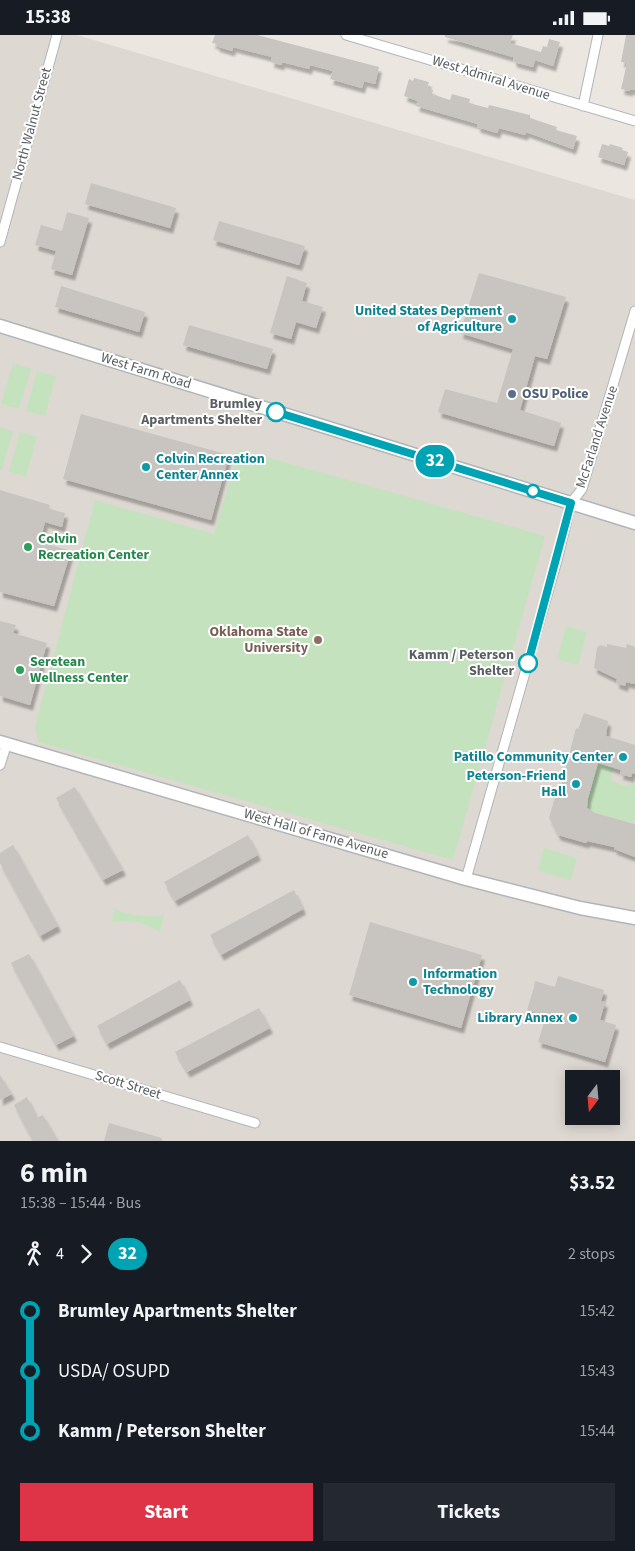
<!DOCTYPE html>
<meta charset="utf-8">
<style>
:root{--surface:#171b24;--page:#242831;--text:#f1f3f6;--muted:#9ea1a6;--accent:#df3347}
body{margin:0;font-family:"Source Sans 3",sans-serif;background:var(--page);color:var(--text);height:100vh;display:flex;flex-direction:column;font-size:19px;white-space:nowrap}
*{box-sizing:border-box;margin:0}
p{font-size:16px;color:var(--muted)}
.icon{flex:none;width:28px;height:28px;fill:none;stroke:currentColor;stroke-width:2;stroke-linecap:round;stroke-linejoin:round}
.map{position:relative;height:1106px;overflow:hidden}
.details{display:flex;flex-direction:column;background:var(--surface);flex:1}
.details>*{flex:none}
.badge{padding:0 10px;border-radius:16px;font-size:18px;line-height:32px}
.needle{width:32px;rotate:196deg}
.buttons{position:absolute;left:565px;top:1035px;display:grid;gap:10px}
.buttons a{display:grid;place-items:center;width:55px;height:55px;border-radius:0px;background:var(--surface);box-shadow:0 2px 12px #0003;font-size:25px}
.map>.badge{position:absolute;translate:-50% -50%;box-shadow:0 0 0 2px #fff}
.legs{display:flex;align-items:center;gap:8px;height:55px;padding:0 20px;font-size:16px}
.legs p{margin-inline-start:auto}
.summary{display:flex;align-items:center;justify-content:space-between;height:85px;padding:0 20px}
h1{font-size:28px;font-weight:700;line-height:38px}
.action{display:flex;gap:10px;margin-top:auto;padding:10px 20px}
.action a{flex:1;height:58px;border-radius:0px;background:var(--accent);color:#fff;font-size:20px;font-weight:700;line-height:58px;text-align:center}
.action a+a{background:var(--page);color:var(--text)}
ul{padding:0 20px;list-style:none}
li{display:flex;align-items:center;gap:18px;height:60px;font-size:19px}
li i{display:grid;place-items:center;width:8px;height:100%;margin:0 6px;background:currentColor}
li i::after{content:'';width:12px;height:12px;margin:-6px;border:4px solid;border-radius:50%;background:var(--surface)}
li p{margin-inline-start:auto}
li:first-child i{background:linear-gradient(#0000 50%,currentColor 0)}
li:last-child i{background:linear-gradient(currentColor 50%,#0000 0)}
.status{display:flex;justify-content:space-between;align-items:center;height:35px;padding:0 25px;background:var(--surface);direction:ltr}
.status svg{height:14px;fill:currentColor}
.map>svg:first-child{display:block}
.education{fill:#ded8d2;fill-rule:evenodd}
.green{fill:#c5e2be}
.building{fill:#c8c4c0;filter:url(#shadow)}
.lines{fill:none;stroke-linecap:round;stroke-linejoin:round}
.street-casing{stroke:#b1b5b8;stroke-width:11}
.secondary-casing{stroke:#b0b5b8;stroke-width:15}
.street{stroke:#fff;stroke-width:9}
.secondary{stroke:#fff;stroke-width:12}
.line-1-casing{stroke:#fff;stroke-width:11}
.line-1{stroke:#00a3b4;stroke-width:8}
.culture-dot{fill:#0f9aa8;stroke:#fff;stroke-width:2}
.service-dot{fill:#5c6f8a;stroke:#fff;stroke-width:2}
.stop-1-dot{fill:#fff;stroke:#00a3b4;stroke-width:2.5}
.leisure-dot{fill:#2e9e5b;stroke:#fff;stroke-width:2}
.education-dot{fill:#8d6e63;stroke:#fff;stroke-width:2}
.labels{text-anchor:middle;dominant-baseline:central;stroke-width:4;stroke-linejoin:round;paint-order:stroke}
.street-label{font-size:14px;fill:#595e61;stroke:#fff}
.culture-label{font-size:14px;font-weight:bold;fill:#0d838f;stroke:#fff;text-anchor:end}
.service-label{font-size:14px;font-weight:bold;fill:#4e5e75;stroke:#fff;text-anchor:start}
.stop-label{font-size:14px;font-weight:bold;fill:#595e61;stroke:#fff;text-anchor:end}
.leisure-label{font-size:14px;font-weight:bold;fill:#27864d;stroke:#fff;text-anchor:start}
.education-label{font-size:14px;font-weight:bold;fill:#785e54;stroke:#fff;text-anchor:end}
</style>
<div class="status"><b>15:38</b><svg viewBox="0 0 49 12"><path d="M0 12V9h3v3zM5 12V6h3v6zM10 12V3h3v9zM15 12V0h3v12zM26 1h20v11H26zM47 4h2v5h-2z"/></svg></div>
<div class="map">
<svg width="635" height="1106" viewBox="0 0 635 1106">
<defs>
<filter id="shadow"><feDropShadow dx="3" dy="5.5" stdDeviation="1" flood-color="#0004"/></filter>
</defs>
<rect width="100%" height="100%" fill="#ebe7e0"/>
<!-- education -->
<path class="education" d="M0,0H77L635,165V1106H0ZM574,1044H611V1081H574Z"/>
<!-- green -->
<path class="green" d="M13,328L31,334L19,374L1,369Z
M37,336L56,341L45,381L26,376Z
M0,392L13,396L2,435H0Z
M20,397L37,402L26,442L9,437Z
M239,414L545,501L453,825L38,707L35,691L95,465L214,499Z
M566,591L587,597L578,630L557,624Z
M616,724L610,745L626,751L635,748V786L633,788L595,778L587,773L588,763L598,727Z
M544,813L577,823L571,845L538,836Z
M114,873C128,881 148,883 164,880L160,897C144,887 130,884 112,888Z"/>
<!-- building -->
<path class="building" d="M215,0H257L379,32L375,49L364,46L362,53L330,44L333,36L310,30L309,34L282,27L281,30L271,27L272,22L233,12L232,16L216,11L217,9L212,8Z
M445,0H513L510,8L541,17L543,11L547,12L549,4L560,7L553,31L535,25L533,32L514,27L513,22L445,2Z
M626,0H635V55L630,54V56L621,54L627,28L621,27Z
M414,43L429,47L427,53L433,55L432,59L450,65L452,59L470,64L469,68L488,73L489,70L530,80V83L557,92L556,95L577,101L573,114L526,97L525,100L499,93L497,98L477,92L478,89L416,71L418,66L404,61L409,44L413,46Z
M602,109L609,111L610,109L623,113L622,115L628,117L624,130L598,122Z
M91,148L176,173L170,193L85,169Z
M67,177L89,183L72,240L51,234L56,216L35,210L41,190L62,196Z
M219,186L305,211L299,230L213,205Z
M479,238L566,262L547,324L535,321L520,375L561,388L554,411L438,377L445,354L497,368L513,314L460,298Z
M287,241L307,248L302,266L323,272L316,293L296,287L291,304L270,298Z
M61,251L145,277L139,297L55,272Z
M189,290L273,314L267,334L183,310Z
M81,379L229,420L211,485L63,444Z
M0,455L50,470L49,474L65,478L62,492L45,487L40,507L71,516L54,571L0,557Z
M0,586L16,590L13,598L47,608L30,670L0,661Z
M607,609L626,613L627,609L635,612V649L626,647L625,651L616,648L617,644L594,633L597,613L600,610L607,612Z
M584,678L608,686L606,701L635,710V739L632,738L631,742L620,739L621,735L598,728L588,763L587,773L595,778L635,789V822L614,814V812L587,806L586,808L558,800L549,783L557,755H560L576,693L578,694Z
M75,752L123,835L103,845L56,763Z
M248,800L258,820L175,866L164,847Z
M13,810L58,891L40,901L0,828V818Z
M294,855L303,874L221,920L210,900Z
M370,887L482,920L461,993L349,960Z
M29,919L74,1001L56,1010L11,928Z
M558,941L604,955L601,966L605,967L600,985L616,990L605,1027L538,1007L546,981L527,975L534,952L535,946L555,952Z
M180,945L190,965L107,1009L97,991Z
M259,973L270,993L187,1037L175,1017Z
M0,1040L12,1059L0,1065Z
M27,1062L37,1083L43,1080L58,1106H33L14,1070Z
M109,1088L162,1103V1106H104Z"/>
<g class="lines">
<!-- street casing -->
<g class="street-casing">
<path id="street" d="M346,0L635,86
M583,71L598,0
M0,207L57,0
M0,730L7,708
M466,844L558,522L571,468L582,454L635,276
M0,1012L255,1088"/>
</g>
<!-- secondary casing -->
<g class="secondary-casing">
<path id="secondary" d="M0,291L635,488
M0,707L466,844L580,873L635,883"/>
</g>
<!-- street -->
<use href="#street" class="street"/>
<!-- secondary -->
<use href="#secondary" class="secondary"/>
</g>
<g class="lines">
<!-- line-1 casing -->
<g class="line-1-casing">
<path id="line-1" d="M276,377L571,468L528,628"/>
</g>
<!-- line-1 -->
<use href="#line-1" class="line-1"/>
</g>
<!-- markers -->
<g class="culture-dot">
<circle cx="512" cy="284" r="5"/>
<circle cx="146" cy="432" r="5"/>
<circle cx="623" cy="722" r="5"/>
<circle cx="576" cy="749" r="5"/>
<circle cx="413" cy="947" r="5"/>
<circle cx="573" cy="983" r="5"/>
</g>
<circle class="service-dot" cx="512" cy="359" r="5"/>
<g class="stop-1-dot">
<circle cx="276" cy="377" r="9"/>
<circle cx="533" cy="456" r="6"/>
<circle cx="528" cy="628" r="9"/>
</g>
<g class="leisure-dot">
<circle cx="28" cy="512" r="5"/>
<circle cx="20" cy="635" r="5"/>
</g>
<circle class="education-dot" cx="318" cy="605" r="5"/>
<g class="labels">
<!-- street labels -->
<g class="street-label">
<text transform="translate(491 43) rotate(17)">West Admiral Avenue</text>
<text transform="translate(32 89) rotate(-75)">North Walnut Street</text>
<text transform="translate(146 336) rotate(17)">West Farm Road</text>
<text transform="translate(597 402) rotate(-72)">McFarland Avenue</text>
<text transform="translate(316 799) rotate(16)">West Hall of Fame Avenue</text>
<text transform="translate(128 1050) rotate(17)">Scott Street</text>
</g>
<!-- culture labels -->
<g class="culture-label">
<text x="502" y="276">United States Deptment<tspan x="502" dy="16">of Agriculture</tspan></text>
<text x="156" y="424" text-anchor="start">Colvin Recreation<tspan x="156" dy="16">Center Annex</tspan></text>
<text x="613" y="722">Patillo Community Center</text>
<text x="566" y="741">Peterson-Friend<tspan x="566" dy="16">Hall</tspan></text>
<text x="423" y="939" text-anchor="start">Information<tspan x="423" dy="16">Technology</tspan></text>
<text x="563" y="983">Library Annex</text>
</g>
<!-- service labels -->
<g class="service-label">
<text x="522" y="359">OSU Police</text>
</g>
<!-- stop labels -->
<g class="stop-label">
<text x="262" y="369">Brumley<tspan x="262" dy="16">Apartments Shelter</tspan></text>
<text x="514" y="620">Kamm / Peterson<tspan x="514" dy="16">Shelter</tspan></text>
</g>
<!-- leisure labels -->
<g class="leisure-label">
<text x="38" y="504">Colvin<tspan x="38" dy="16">Recreation Center</tspan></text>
<text x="30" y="627">Seretean<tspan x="30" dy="16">Wellness Center</tspan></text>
</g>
<!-- education labels -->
<g class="education-label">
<text x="308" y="597">Oklahoma State<tspan x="308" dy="16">University</tspan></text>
</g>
</g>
</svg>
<div class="buttons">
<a><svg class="needle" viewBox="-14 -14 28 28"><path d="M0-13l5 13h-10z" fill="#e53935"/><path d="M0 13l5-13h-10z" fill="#9ea1a6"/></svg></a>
</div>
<b class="badge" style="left:435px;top:426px;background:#00a3b4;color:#fff">32</b>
</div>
<section class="details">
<div class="summary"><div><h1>6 min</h1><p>15:38 – 15:44 · Bus</p></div><b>$3.52</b></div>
<div class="legs"><svg class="icon" aria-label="walk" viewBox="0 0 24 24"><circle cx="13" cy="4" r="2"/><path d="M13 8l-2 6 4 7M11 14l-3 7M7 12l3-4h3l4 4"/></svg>4<svg class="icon" aria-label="forward" viewBox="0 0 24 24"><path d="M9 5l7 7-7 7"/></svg><b class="badge" style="background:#00a3b4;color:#fff">32</b><p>2 stops</p></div>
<ul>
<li><i style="color:#00a3b4"></i><b>Brumley Apartments Shelter</b><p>15:42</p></li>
<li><i style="color:#00a3b4"></i><span>USDA/ OSUPD</span><p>15:43</p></li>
<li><i style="color:#00a3b4"></i><b>Kamm / Peterson Shelter</b><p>15:44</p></li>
</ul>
<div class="action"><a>Start</a><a>Tickets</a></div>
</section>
